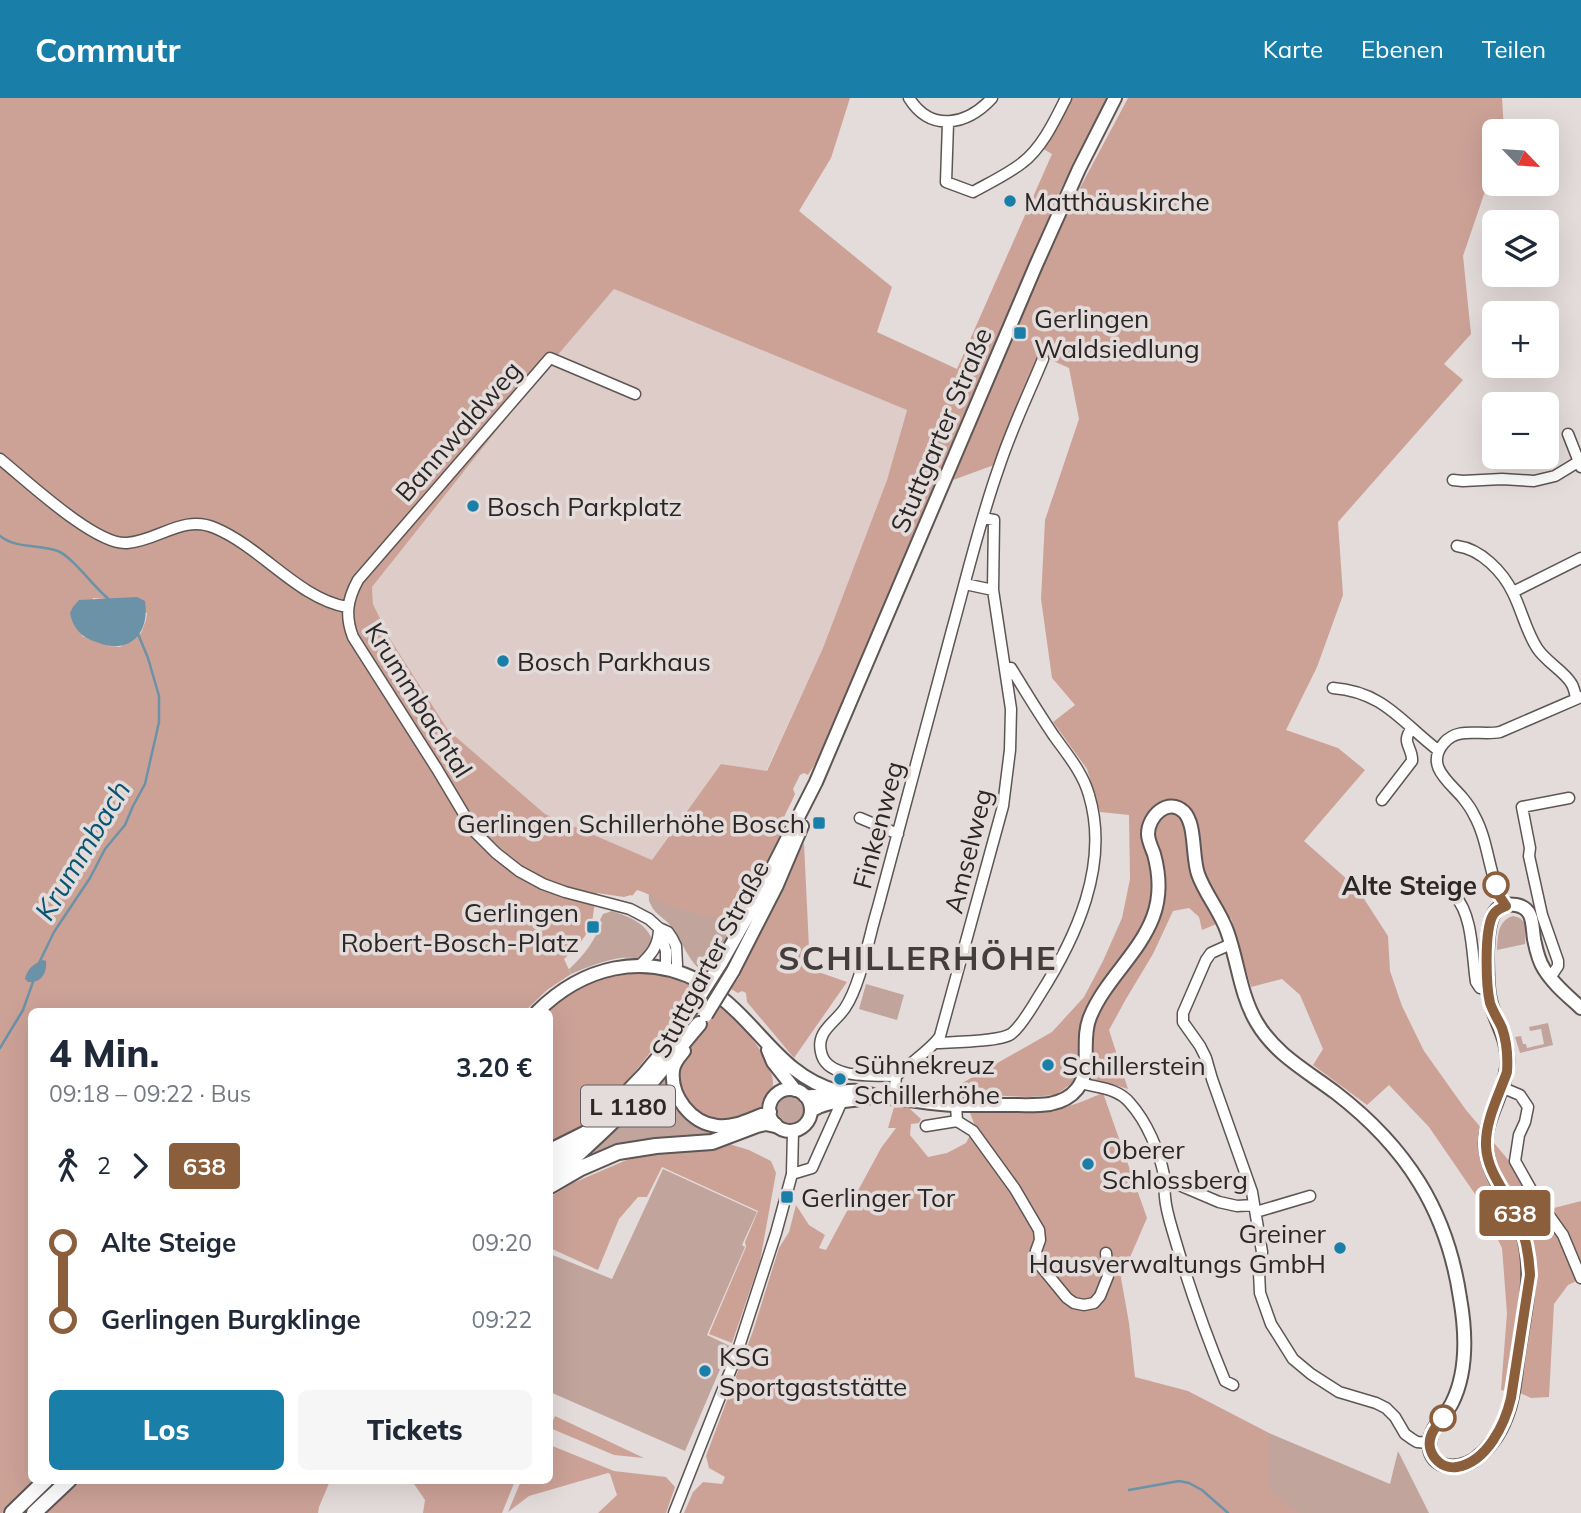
<!DOCTYPE html>
<html lang="de">
<meta charset="utf-8">
<style>
:root{--surface:#fff;--page:#f6f6f7;--text:#1f2937;--muted:#747a83;--accent:#197fa9}
body{margin:0;font-family:Mulish,sans-serif;background:var(--page);color:var(--text);height:100vh;display:flex;flex-direction:column;font-size:26px;white-space:nowrap}
*{box-sizing:border-box;margin:0}
p{font-size:23px;color:var(--muted)}
.icon{flex:none;width:38px;height:38px;fill:none;stroke:currentColor;stroke-width:2;stroke-linecap:round;stroke-linejoin:round}
.map{position:relative;flex:1;overflow:hidden}
.panel{position:absolute;left:28px;top:910px;width:525px;height:476px;display:flex;flex-direction:column;background:var(--surface);border-radius:10px;box-shadow:0 7px 28px #0002}
.panel>*{flex:none}
.badge{padding:0 14px;border-radius:5px;font-size:24px;line-height:46px}
.needle{width:46px;rotate:115deg}
.fabs{position:absolute;left:1482px;top:21px;display:grid;gap:14px}
.fabs a{display:grid;place-items:center;width:77px;height:77px;border-radius:10px;background:var(--surface);box-shadow:0 7px 28px #0002;font-size:35px}
.map>.badge{position:absolute;translate:-50% -50%;box-shadow:0 0 0 4px #fff}
.legs{display:flex;align-items:center;gap:10px;height:77px;padding:0 21px;font-size:23px}
.legs p{margin-inline-start:auto}
.summary{display:flex;align-items:center;justify-content:space-between;height:119px;padding:0 21px}
h1{font-size:38px;font-weight:800;line-height:52px}
.button{display:flex;gap:14px;margin-top:auto;padding:14px 21px}
.button a{flex:1;height:80px;border-radius:10px;background:var(--accent);color:#fff;font-size:28px;font-weight:800;line-height:80px;text-align:center}
.button a+a{background:var(--page);color:var(--text)}
ul{padding:0 21px;list-style:none}
li{display:flex;align-items:center;gap:24px;height:77px;font-size:26px}
li i{display:grid;place-items:center;width:10px;height:100%;margin:0 9px;background:currentColor}
li i::after{content:'';width:18px;height:18px;margin:-9px;border:5px solid;border-radius:50%;background:var(--surface)}
li p{margin-inline-start:auto}
li:first-child i{background:linear-gradient(#0000 50%,currentColor 0)}
li:last-child i{background:linear-gradient(currentColor 50%,#0000 0)}
header{display:flex;align-items:center;gap:42px;box-sizing:border-box;height:98px;padding:0 35px;background:var(--accent);color:#fff}
header strong{font-size:33px}
nav{display:flex;gap:38px;margin-inline-start:auto;font-size:24px}
.map>svg:first-child{display:block}
.built{fill:#ddccc8}
.green{fill:#c1a49c}
.forest{fill:#cca297;fill-rule:evenodd}
.water{fill:#6b92a7}
.lines{fill:none;stroke-linecap:round;stroke-linejoin:round}
.stream{stroke:#6b92a7;stroke-width:2.5}
.minor-casing{stroke:#5d5654;stroke-width:13}
.major-casing{stroke:#5d5654;stroke-width:16}
.highway-casing{stroke:#5d5654;stroke-width:18}
.minor{stroke:#fff;stroke-width:10}
.major{stroke:#fff;stroke-width:12}
.highway{stroke:#fff;stroke-width:14}
.major-bridge-casing{stroke:#5d5654;stroke-width:16;stroke-linecap:butt}
.major-bridge{stroke:#fff;stroke-width:12}
.line-1-casing{stroke:#fff;stroke-width:16}
.line-1{stroke:#8b5e3c;stroke-width:10}
.poi-dot{fill:#197fa9;stroke:#e4dcda;stroke-width:2.5}
.stop-1-dot{fill:#fff;stroke:#8b5e3c;stroke-width:3.5}
.labels{text-anchor:middle;dominant-baseline:central;stroke-width:7;stroke-linejoin:round;paint-order:stroke}
.shield{fill:#e4dcda;stroke:#625d5c;stroke-width:2}
.shield-label{font-size:24px;font-weight:bold;fill:#2a2726}
.poi-label{font-size:26px;fill:#2a2726;stroke:#e4dcda;text-anchor:start}
.street-label{font-size:26px;fill:#2a2726;stroke:#e4dcda}
.stop-label{font-size:26px;font-weight:bold;fill:#2a2726;stroke:#e4dcda;text-anchor:end}
.water-label{font-size:28px;font-style:italic;fill:#075473;stroke:#e4dcda}
.district-label{font-size:33px;font-weight:bold;letter-spacing:2px;fill:#433d3b;stroke:#e4dcda}
</style>
<header>
<strong>Commutr</strong>
<nav><a>Karte</a><a>Ebenen</a><a>Teilen</a></nav>
</header>
<div class="map">
<svg width="1581" height="1415" viewBox="0 0 1581 1415">
<rect width="100%" height="100%" fill="#e4dcda"/>
<!-- built -->
<path class="built" d="M614,191L907,311L887,382L823,550L766,673L721,666L652,762L545,716L448,632L390,541L373,506L372,489L539,279Z"/>
<!-- green -->
<path class="green" d="M649,795C677,811 707,817 738,824L716,862L706,876C687,864 684,844 670,827C664,820 654,815 651,807C648,802 649,801 649,795Z
M612,813C628,818 649,826 653,845L642,859C634,861 628,859 620,860C603,863 587,869 571,876L569,871C584,858 594,843 602,825L600,822L603,816Z
M1513,818L1520,820L1526,826L1525,846L1497,852C1498,838 1497,823 1513,818Z
M866,886L904,897L897,922L859,911Z
M1548,925L1553,947L1520,955L1515,939L1521,938L1523,946H1526L1527,950L1544,946L1541,931L1530,933L1529,929Z
M668,973L669,974L665,980C667,986 667,991 669,997C677,1015 701,1040 722,1031L717,1037L636,1043L594,1056L592,1053L593,1051L624,1022Z
M775 1012a15 15 0 1 1 30 0a15 15 0 1 1-30 0Z
M663,1071L757,1114L742,1147L745,1149L707,1237L730,1248L685,1353L550,1294V1156L612,1181Z
M1269,1335L1390,1386L1398,1353L1429,1415H1296L1269,1393Z"/>
<!-- forest -->
<path class="forest" d="M0,0H850L831,60L799,113L892,189L877,234L957,271L1052,56L1040,49L1070,0H1107L1059,95L844,608L820,658L808,677L804,675L800,677L793,691L795,696C791,706 782,720 781,730L784,731L779,744V742L767,769L738,824C714,819 689,815 667,806C656,801 648,795 637,792L632,798L631,797L624,799L597,795C595,802 594,810 593,818C591,835 576,850 564,861L571,876L547,892L525,913L32,914V1382L36,1383L2,1415H0ZM614,191L907,312L887,382L823,550L767,673L721,666L652,762L545,716L448,632L390,541L373,506L372,489L539,279ZM93,500L104,501L147,515L146,522L141,535L120,549L109,548L82,538Z
M1128,0H1502L1504,33H1494V67L1463,158L1471,236L1444,266L1463,282L1338,424L1343,497L1317,569L1286,632L1338,650L1365,672L1304,743L1357,790L1388,838L1390,873L1402,908L1424,953L1466,1012L1550,1111L1581,1103V1181L1568,1187L1554,1206L1549,1299L1531,1300L1520,1295L1501,1292L1507,1215L1502,1150L1477,1099L1429,1029L1389,987L1367,1007L1313,967L1323,951L1300,897L1282,881L1251,889L1231,820L1202,832L1199,819L1189,810L1173,813L1153,856L1126,901L1109,932L1128,991C1110,986 1094,980 1076,977L1072,985L1056,997L1029,999L960,996L957,988L1052,934L1084,899L1103,863L1122,820L1130,781L1129,717L1100,714L1087,671L1053,624L1075,607L1052,580L1041,501L1045,422L1079,321L1069,270L1042,258L994,367L953,382L1059,129Z
M804,745L810,871L847,884L794,960L747,904L746,895L742,893L738,895L731,891L740,878L739,877L769,820L788,780L791,768Z
M641,875L665,878L697,890L688,905C651,952 604,1024 550,1048V914H546C577,887 600,877 641,875Z
M721,907C739,921 773,962 773,985C773,993 769,998 766,1005C764,1009 763,1011 760,1014C756,1017 750,1018 745,1020C714,1031 676,1009 679,973C680,959 712,920 721,907Z
M1103,995L1147,1120L1121,1180L1129,1225L1135,1279L1188,1293L1269,1335L1270,1393L1299,1415H684L693,1394L703,1384L722,1386L725,1379L709,1370L706,1358L753,1233L779,1150L789,1134L796,1107L809,1127L825,1137L819,1150L826,1152L881,1050L896,1030H888L894,1009L909,1010L921,1021L919,1025L911,1026L910,1037L928,1059L947,1055L966,1045L975,1028L969,1012C998,1014 1028,1016 1057,1011C1073,1008 1088,1001 1103,995Z
M729,1046L749,1052L771,1063L776,1075L760,1163L732,1245L709,1236L746,1149L745,1144L758,1113L662,1069L647,1099H638L619,1121L598,1172L550,1150V1099L573,1085L636,1058Z
M555,1318L644,1360L614,1357L550,1330Z
M550,1347L614,1373L666,1379L675,1389L666,1415H598L617,1397L610,1376L608,1375L529,1398L508,1414L521,1383L550,1382Z
M81,1383V1382L330,1383L319,1409L318,1415H45Z
M412,1383H515L502,1415H423L425,1402Z"/>
<!-- water -->
<path class="water" d="M137,499L145,503C150,534 131,557 99,545C90,542 82,539 76,530C73,526 71,520 70,515L73,509L79,502Z
M43,862L46,863C47,876 41,885 28,884L25,881C27,871 33,866 43,862Z"/>
<g class="lines">
<!-- stream -->
<path class="stream" d="M0,438C16,451 39,446 58,453C74,460 95,491 110,502
M39,865L54,834L90,780L105,751L125,727L133,708L145,686L159,624V598L148,560L138,536
M0,950L23,912L34,881
M1129,1392L1179,1383L1189,1385L1202,1392L1228,1415"/>
<!-- minor casing -->
<g class="minor-casing">
<path id="minor" d="M909,0C931,35 967,27 992,0
M948,25L946,84L973,94C989,85 1008,76 1022,65C1042,50 1055,22 1066,0
M635,296L550,260L358,482C347,502 345,518 353,539L437,671L474,733L496,755L519,773L543,786L565,794L630,811L649,821L659,830L668,834L672,840L676,848L677,867L675,872
M1568,336L1581,369
M0,361C26,382 96,448 127,445C158,443 183,416 215,430C261,449 299,501 347,509
M1453,382L1463,383L1502,381L1534,383L1555,378L1578,364
M1457,448C1481,451 1503,474 1513,495C1522,513 1526,533 1537,550C1546,564 1564,573 1571,585C1574,589 1575,595 1576,600
M965,486L993,492
M1513,494L1581,460
M1333,590C1384,594 1401,624 1439,653
M1382,702L1412,663C1413,649 1400,645 1412,630
M860,720L898,736
M1455,798C1473,817 1472,858 1476,884L1480,890L1488,891
M1506,808C1488,781 1490,745 1474,717C1471,710 1466,704 1462,699C1448,683 1425,667 1444,645C1458,628 1481,638 1500,634L1581,599
M660,834L666,853V870
M1231,846L1211,855L1206,862L1183,915V924L1200,948L1206,960L1212,981L1252,1094L1262,1154L1259,1174L1260,1195L1271,1226L1293,1261L1311,1276L1339,1294L1376,1305L1386,1310L1395,1319L1405,1336L1412,1341L1417,1344L1429,1345
M639,868C651,857 659,848 659,830
M1550,880L1558,868V863L1542,817L1529,758L1530,750L1522,709L1569,700
M937,945C952,944 999,944 1011,936C1021,929 1032,909 1039,898C1076,840 1110,767 1089,697C1083,675 1067,656 1054,638C1039,616 1025,593 1011,570H1006
M896,978C874,977 826,982 821,954C816,933 835,925 845,910C861,886 869,838 878,809C903,717 928,625 952,532C967,478 980,422 999,369C1011,332 1028,297 1043,261
M1081,985C1098,990 1118,990 1130,1005C1147,1024 1159,1053 1164,1077C1166,1085 1164,1092 1165,1099C1166,1113 1171,1127 1175,1141C1189,1189 1206,1237 1225,1283L1233,1287
M1501,989L1520,997L1528,1009L1525,1024L1519,1037L1515,1063L1533,1095L1563,1137L1581,1180
M894,1000L896,978C906,969 935,948 940,938L1003,708L1010,652L1011,611L993,492L994,422L983,420
M957,1023L973,1033L1015,1091L1039,1132L1040,1142L1036,1153L1039,1166L1067,1200L1074,1205L1084,1207L1094,1205L1100,1198L1108,1178L1106,1155
M926,1028L957,1023L956,1007
M792,1076L812,1070L842,1003
M1165,1081L1219,1104L1237,1108L1254,1107
M1256,1114L1310,1098
M674,1415L735,1261L776,1135L792,1076L793,1033"/>
</g>
<!-- major casing -->
<g class="major-casing">
<path id="major" d="M721,865L751,812L816,684L1036,167L1079,71L1115,0
M733,873L777,787L802,728
M724,902C763,934 785,979 837,993
M537,914C582,869 643,853 701,884
M768,952L773,964L795,992
M684,953C679,959 674,964 673,972C670,998 691,1025 717,1028C737,1030 751,1020 770,1014
M769 1012a21 21 0 1 1 42 0a21 21 0 1 1-42 0Z
M805,998C823,1000 840,991 858,993C868,994 869,997 879,999C886,1000 893,1000 900,1001C918,1003 935,1006 953,1007C971,1007 989,1007 1007,1007C1021,1007 1036,1008 1050,1006C1060,1004 1070,1000 1077,991C1093,971 1080,943 1090,919C1105,882 1139,856 1153,819C1161,798 1160,778 1154,756C1152,751 1148,742 1148,736C1148,718 1168,699 1184,714C1196,726 1192,759 1198,776C1205,796 1220,813 1227,833C1238,863 1240,897 1257,925C1276,957 1307,973 1336,995C1406,1049 1447,1112 1460,1200C1466,1234 1468,1273 1452,1305C1446,1317 1432,1328 1430,1342C1426,1370 1456,1374 1474,1362C1489,1351 1500,1335 1506,1319C1514,1299 1515,1277 1518,1256C1524,1217 1534,1178 1524,1139C1516,1109 1490,1083 1486,1051C1483,1022 1504,997 1507,969C1510,939 1493,923 1489,897C1487,883 1487,868 1487,854C1488,836 1487,802 1516,807C1534,810 1532,827 1534,841C1536,851 1538,862 1544,871C1553,886 1568,898 1581,910
M811,1013C830,1000 853,1005 874,998
M550,1052L590,1032L643,977L663,953L693,909"/>
</g>
<!-- highway casing -->
<g class="highway-casing">
<path id="highway" d="M550,1067L590,1032
M551,1081C583,1051 616,1022 646,990C664,969 681,947 699,926
M550,1088L581,1070L618,1054L656,1048L712,1044L757,1027L766,1025L775,1027
M12,1415L46,1382
M34,1415L69,1382"/>
</g>
<!-- minor -->
<use href="#minor" class="minor"/>
<!-- major -->
<use href="#major" class="major"/>
<!-- highway -->
<use href="#highway" class="highway"/>
<!-- major-bridge casing -->
<g class="major-bridge-casing">
<path id="major-bridge" d="M693,909L721,865
M706,917L733,873"/>
</g>
<!-- major-bridge -->
<use href="#major-bridge" class="major-bridge"/>
</g>
<g class="lines">
<!-- line-1 casing -->
<g class="line-1-casing">
<path id="line-1" d="M1443,1320C1439,1325 1433,1331 1431,1338C1425,1354 1440,1372 1457,1369C1487,1364 1505,1326 1511,1300L1530,1177C1529,1158 1526,1140 1519,1123C1509,1097 1487,1076 1486,1048C1485,1023 1499,997 1507,974C1508,959 1507,944 1502,930C1498,921 1493,914 1490,905C1486,888 1484,832 1493,817C1496,812 1500,810 1506,808L1498,796L1496,787"/>
</g>
<!-- line-1 -->
<use href="#line-1" class="line-1"/>
</g>
<!-- markers -->
<g class="poi-dot">
<circle cx="1010" cy="103" r="7"/>
<rect x="1013" y="228" width="14" height="14" rx="3.5"/>
<circle cx="473" cy="408" r="7"/>
<circle cx="503" cy="563" r="7"/>
<rect x="812" y="718" width="14" height="14" rx="3.5"/>
<rect x="586" y="822" width="14" height="14" rx="3.5"/>
<circle cx="1048" cy="967" r="7"/>
<circle cx="840" cy="981" r="7"/>
<circle cx="1088" cy="1066" r="7"/>
<rect x="780" y="1092" width="14" height="14" rx="3.5"/>
<circle cx="1340" cy="1150" r="7"/>
<circle cx="705" cy="1273" r="7"/>
</g>
<g class="stop-1-dot">
<circle cx="1496" cy="787" r="12"/>
<circle cx="1443" cy="1320" r="12"/>
</g>
<g class="labels">
<!-- shield labels -->
<rect class="shield" x="581" y="987.5" width="94" height="41" rx="5"/>
<g class="shield-label">
<text x="628" y="1008">L 1180</text>
</g>
<!-- poi labels -->
<g class="poi-label">
<text x="1024" y="103">Matthäuskirche</text>
<text x="1034" y="220">Gerlingen<tspan x="1034" dy="30">Waldsiedlung</tspan></text>
<text x="487" y="408">Bosch Parkplatz</text>
<text x="517" y="563">Bosch Parkhaus</text>
<text x="805" y="725" text-anchor="end">Gerlingen Schillerhöhe Bosch</text>
<text x="579" y="814" text-anchor="end">Gerlingen<tspan x="579" dy="30">Robert-Bosch-Platz</tspan></text>
<text x="854" y="966">Sühnekreuz<tspan x="854" dy="30">Schillerhöhe</tspan></text>
<text x="1062" y="967">Schillerstein</text>
<text x="1102" y="1051">Oberer<tspan x="1102" dy="30">Schlossberg</tspan></text>
<text x="801" y="1099">Gerlinger Tor</text>
<text x="1326" y="1135" text-anchor="end">Greiner<tspan x="1326" dy="30">Hausverwaltungs GmbH</tspan></text>
<text x="719" y="1258">KSG<tspan x="719" dy="30">Sportgaststätte</tspan></text>
</g>
<!-- street labels -->
<g class="street-label">
<text transform="translate(941 332) rotate(-67)">Stuttgarter Straße</text>
<text transform="translate(458 333) rotate(-49)">Bannwaldweg</text>
<text transform="translate(419 602) rotate(58)">Krummbachtal</text>
<text transform="translate(878 727) rotate(-75)">Finkenweg</text>
<text transform="translate(968 753) rotate(-76)">Amselweg</text>
<text transform="translate(710 861) rotate(-62)">Stuttgarter Straße</text>
</g>
<!-- stop labels -->
<g class="stop-label">
<text x="1477" y="787">Alte Steige</text>
</g>
<!-- water labels -->
<g class="water-label">
<text transform="translate(82 752) rotate(-59)">Krummbach</text>
</g>
<!-- district labels -->
<g class="district-label">
<text x="918" y="859">SCHILLERHÖHE</text>
</g>
</g>
</svg>
<div class="fabs">
<a><svg class="needle" viewBox="-14 -14 28 28"><path d="M0-13l5 13h-10z" fill="#e53935"/><path d="M0 13l5-13h-10z" fill="#747a83"/></svg></a>
<a><svg class="icon" aria-label="layers" viewBox="0 0 24 24"><path d="M12 4l9 5-9 5-9-5zM3 14l9 5 9-5"/></svg></a>
<a>+</a>
<a>−</a>
</div>
<b class="badge" style="left:1515px;top:1115px;background:#8b5e3c;color:#fff">638</b>
<section class="panel">
<div class="summary"><div><h1>4 Min.</h1><p>09:18 – 09:22 · Bus</p></div><b>3.20 €</b></div>
<div class="legs"><svg class="icon" aria-label="walk" viewBox="0 0 24 24"><circle cx="13" cy="4" r="2"/><path d="M13 8l-2 6 4 7M11 14l-3 7M7 12l3-4h3l4 4"/></svg>2<svg class="icon" aria-label="forward" viewBox="0 0 24 24"><path d="M9 5l7 7-7 7"/></svg><b class="badge" style="background:#8b5e3c;color:#fff">638</b></div>
<ul>
<li><i style="color:#8b5e3c"></i><b>Alte Steige</b><p>09:20</p></li>
<li><i style="color:#8b5e3c"></i><b>Gerlingen Burgklinge</b><p>09:22</p></li>
</ul>
<div class="button"><a>Los</a><a>Tickets</a></div>
</section>
</div>
